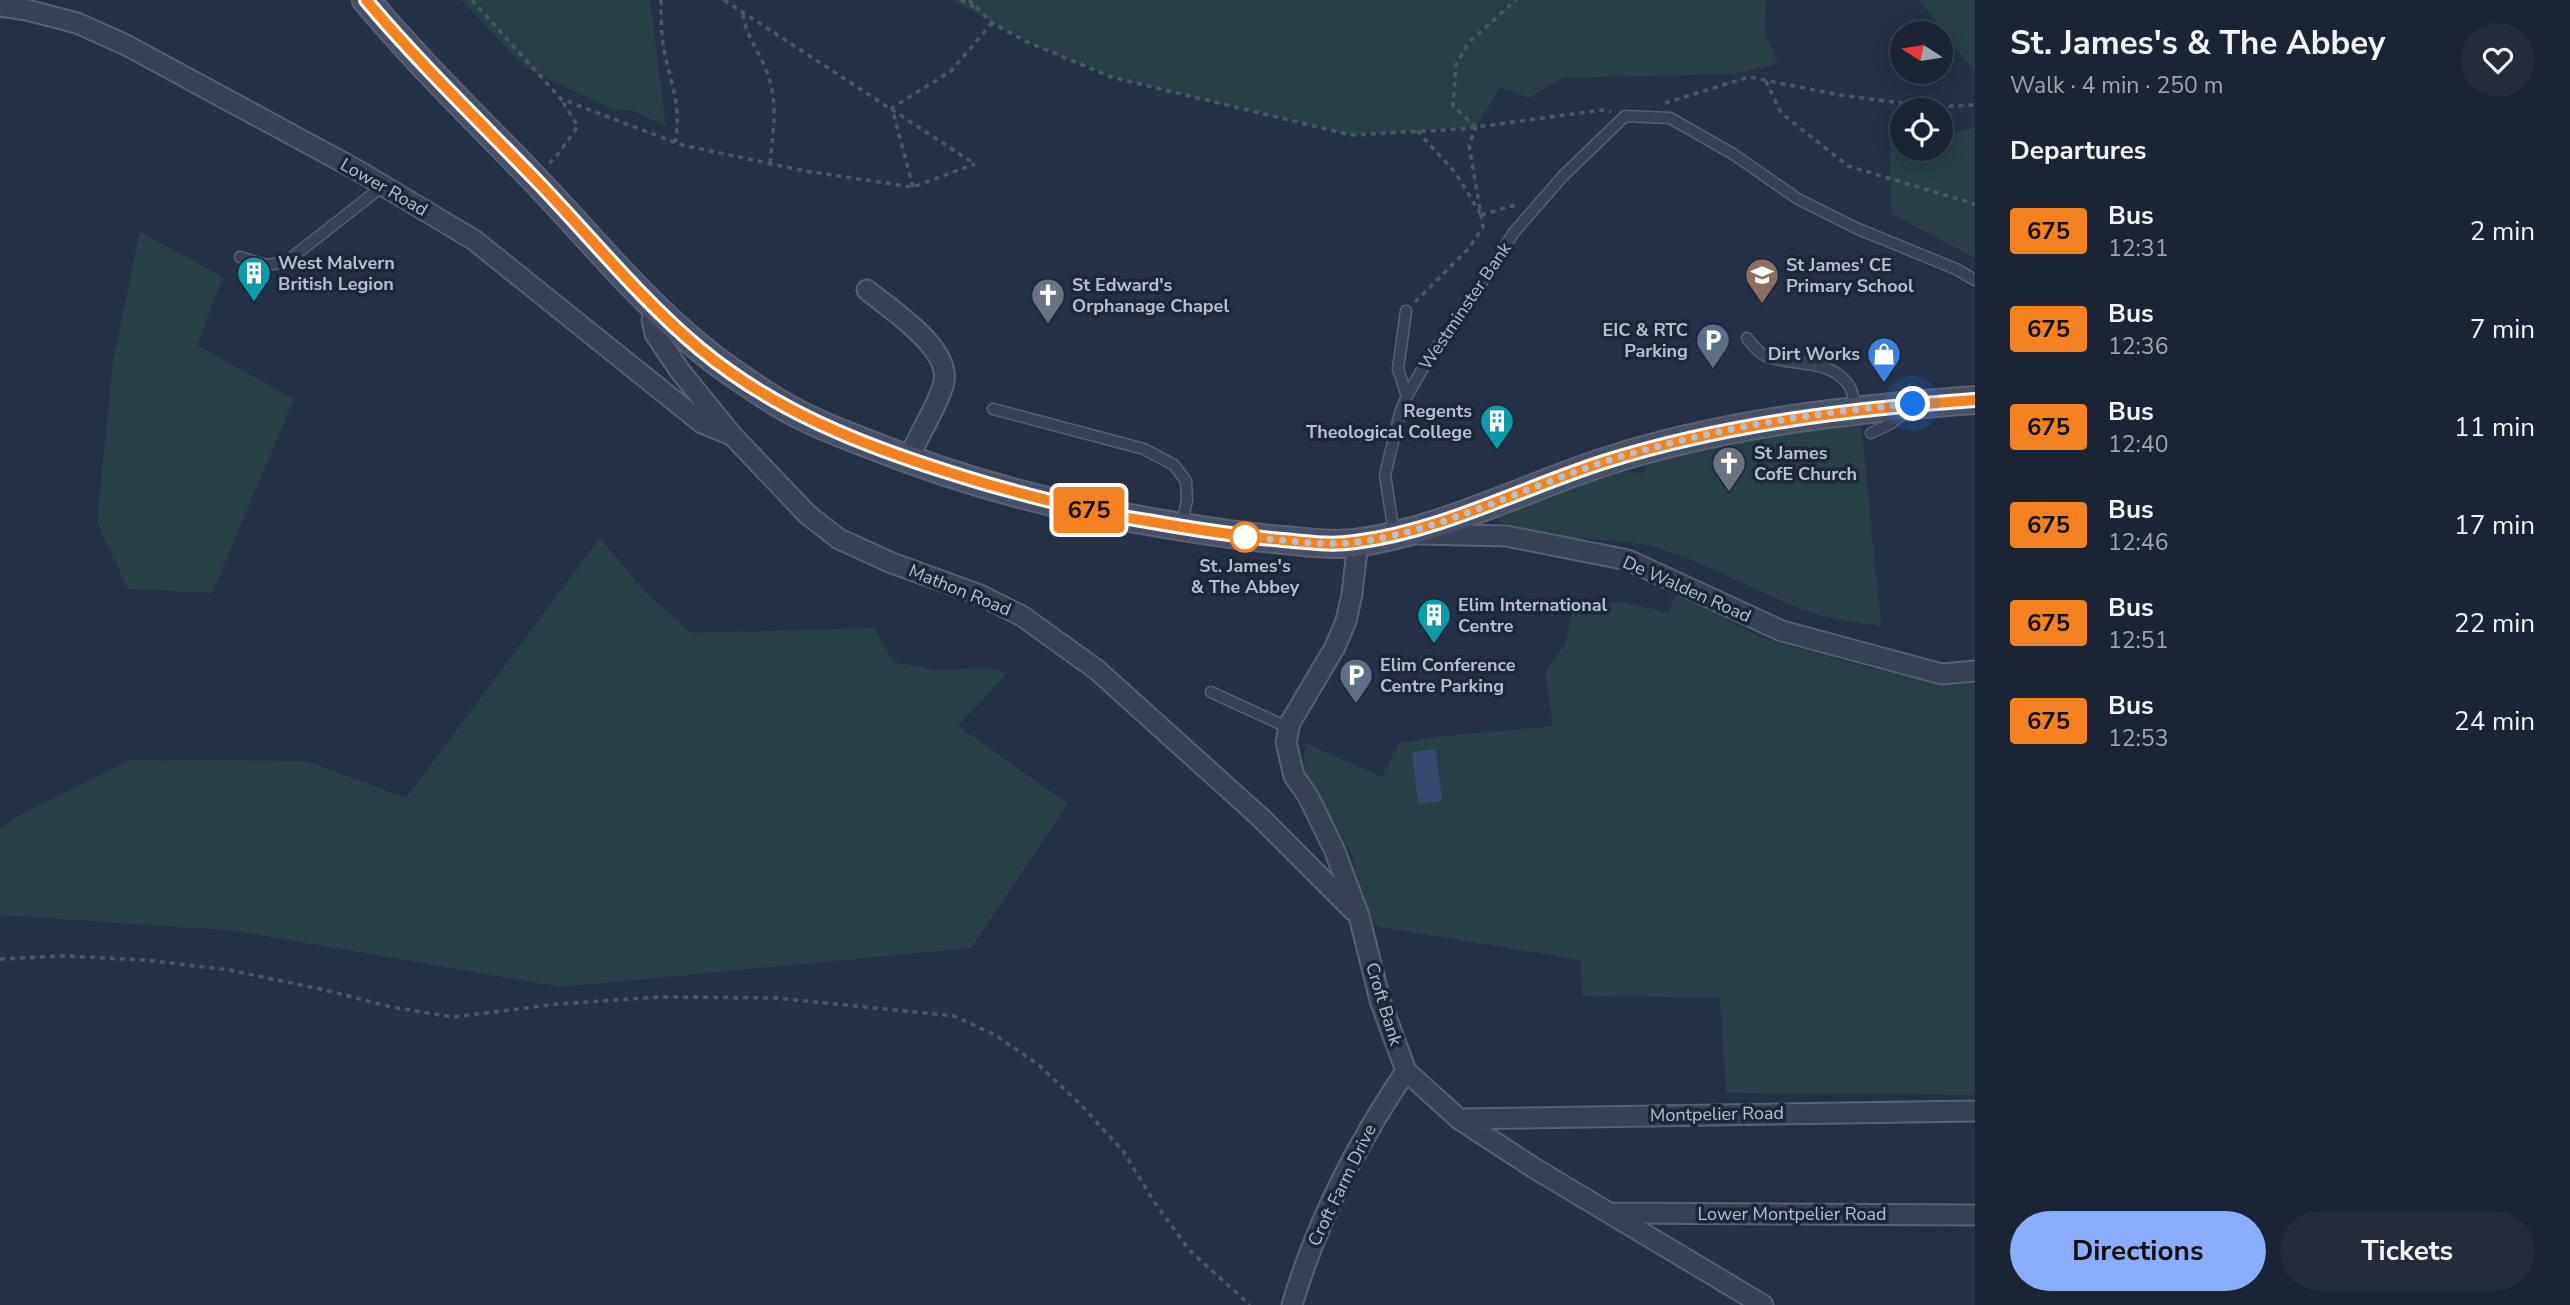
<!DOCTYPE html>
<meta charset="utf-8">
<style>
:root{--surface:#1b2434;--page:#242c3c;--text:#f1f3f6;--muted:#a0a4ac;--line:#39414f;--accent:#8badff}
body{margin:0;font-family:"Nunito Sans",sans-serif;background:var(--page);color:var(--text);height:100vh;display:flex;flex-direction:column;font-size:26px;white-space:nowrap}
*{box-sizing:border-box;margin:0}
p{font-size:23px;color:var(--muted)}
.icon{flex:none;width:38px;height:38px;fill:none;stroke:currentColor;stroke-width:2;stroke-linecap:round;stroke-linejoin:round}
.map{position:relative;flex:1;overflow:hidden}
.details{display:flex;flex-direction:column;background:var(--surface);width:595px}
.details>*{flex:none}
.badge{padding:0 14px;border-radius:5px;font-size:24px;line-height:46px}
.needle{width:46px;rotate:282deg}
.tools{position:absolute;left:1890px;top:21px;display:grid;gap:14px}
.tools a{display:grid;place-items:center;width:63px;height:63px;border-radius:50%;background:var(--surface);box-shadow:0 4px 18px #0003,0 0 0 2px var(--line);font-size:35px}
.you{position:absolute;width:35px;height:35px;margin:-18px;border:5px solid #fff;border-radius:50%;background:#1a73e8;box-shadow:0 0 0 10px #1a73e833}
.map>.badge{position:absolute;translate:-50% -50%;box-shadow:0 0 0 4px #fff}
h2{padding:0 35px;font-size:26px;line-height:63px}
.round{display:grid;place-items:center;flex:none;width:74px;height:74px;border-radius:37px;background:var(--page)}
.summary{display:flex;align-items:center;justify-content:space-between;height:119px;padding:0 35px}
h1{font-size:33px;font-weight:700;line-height:52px}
.button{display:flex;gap:14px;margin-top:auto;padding:14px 35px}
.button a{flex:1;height:80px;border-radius:42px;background:var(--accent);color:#111;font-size:28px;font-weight:700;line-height:80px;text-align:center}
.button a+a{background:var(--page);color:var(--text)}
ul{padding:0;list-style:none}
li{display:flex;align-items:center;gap:21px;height:98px;padding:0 35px}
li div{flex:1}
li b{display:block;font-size:26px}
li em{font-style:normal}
li .badge{min-width:77px;font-weight:700;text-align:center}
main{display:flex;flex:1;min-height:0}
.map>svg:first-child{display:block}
.green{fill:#264046}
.water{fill:#36496e}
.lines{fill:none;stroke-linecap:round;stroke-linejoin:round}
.service-casing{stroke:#586072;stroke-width:13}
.minor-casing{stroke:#586072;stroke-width:23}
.secondary-casing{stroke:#586072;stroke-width:30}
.path{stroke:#455d62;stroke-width:3.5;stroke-dasharray:5 5;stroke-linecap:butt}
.service{stroke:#394255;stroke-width:10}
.minor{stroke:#394255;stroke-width:19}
.secondary{stroke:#475068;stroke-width:26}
.line-casing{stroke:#fff;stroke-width:16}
.line{stroke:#f58220;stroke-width:10}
.walk{stroke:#b7bece;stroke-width:7;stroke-dasharray:0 12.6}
.stop-dot{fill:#fff;stroke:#f58220;stroke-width:3.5}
.labels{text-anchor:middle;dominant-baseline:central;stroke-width:7;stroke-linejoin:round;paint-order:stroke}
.street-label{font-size:18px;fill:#b7bece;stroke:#1e273a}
.poi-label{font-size:18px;font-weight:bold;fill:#b7bece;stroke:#1e273a;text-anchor:start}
.stop-label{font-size:18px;font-weight:bold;fill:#b7bece;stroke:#1e273a}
</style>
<main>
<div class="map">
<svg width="1975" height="1305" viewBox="0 0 1975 1305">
<rect width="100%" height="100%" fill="#243046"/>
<!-- green -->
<path class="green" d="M461,0H650L666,126L633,111L614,110L527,69Z
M953,0H1767L1764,31L1778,64L1734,74L1563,78L1528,98L1500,87L1476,127L1351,135L1111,77L1025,41Z
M1919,0H1975V73Z
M1975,128V258L1892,214L1889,143L1902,141V149H1941V134Z
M140,232L223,277L197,345L294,399L212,593L128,589L97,523L113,361Z
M1861,420L1881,626C1862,623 1841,621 1823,616C1759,597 1705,557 1639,544C1606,538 1516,539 1493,517L1602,472L1645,473L1646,459L1718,441Z
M600,538L645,592L691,633L874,628L893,662L936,670L988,668L1007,673L958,726L1068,804L971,948L561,987L236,931L0,915V828L21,814L130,760L307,761L406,798Z
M1676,593L1762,638L1871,668L1946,683L1975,681V1095L1726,1093L1720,998L1582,996L1580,960L1368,925L1352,855L1304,768L1305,743L1382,777L1399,743L1444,736L1553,726L1545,672L1565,644L1572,614L1620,601L1668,613Z"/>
<!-- water -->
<path class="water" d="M1436,749L1442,801L1418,804L1412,752Z"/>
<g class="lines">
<!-- service casing -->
<g class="service-casing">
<path id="service" d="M240,257L266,265L286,262L383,186
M1406,311L1398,369L1407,396
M1747,338C1751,343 1757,351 1762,354C1789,368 1826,356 1848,384C1853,390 1854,402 1856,410
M993,409L1144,449L1174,465L1186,481L1187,500L1181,527
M1871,433L1890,424L1905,412
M1394,533L1385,475L1400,413L1407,396L1427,361L1466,308L1514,232L1563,176L1625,116L1670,118L1733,154L1798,199L1856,228L1956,269L1975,280
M1211,692L1289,728"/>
</g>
<!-- minor casing -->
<g class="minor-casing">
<path id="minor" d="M0,6L27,10L77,23L126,45L357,170L474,240L702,423L729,434
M867,290C891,310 955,350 943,386C935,411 918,435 908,460
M656,309L652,320L655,334L680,371L731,434L808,515L839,539L892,563L980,595L1022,616L1097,670L1260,817L1354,911
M1419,534L1506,536L1628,560L1782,631L1942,674L1975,671
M1358,542L1352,594L1346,621L1335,647L1290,723L1286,742L1294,776L1308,796L1334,849L1359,916L1380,1000L1406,1071L1459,1119L1534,1168L1763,1305
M1459,1119L1975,1111
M1610,1213L1975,1215
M1292,1305C1317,1221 1357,1143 1406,1071"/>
</g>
<!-- secondary casing -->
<g class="secondary-casing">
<path id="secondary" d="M366,0C421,66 482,124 541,186C593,241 642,301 701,349C724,368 750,385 775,401C804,419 835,431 866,443C956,479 1052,506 1147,521C1192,529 1237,536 1283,540C1307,542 1331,546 1355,543C1440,532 1526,487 1607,461C1725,423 1851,409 1975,400"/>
</g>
<!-- path -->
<path class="path" d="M472,0L561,99L682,145L805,171L913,187L975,164
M661,0C661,16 661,34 664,50C671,85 682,105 675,142
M724,0L975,164
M961,0L974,7
M969,0L992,23L1025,41L1111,77L1351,135L1462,129L1602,110L1611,112
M743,14C746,37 761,54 768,75C778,103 773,134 770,163
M1766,81L1781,113L1848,166L1975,204
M1665,103L1749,77L1840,95L1933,107L1975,105
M1476,127L1453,106L1456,65L1468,43L1516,0
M1417,131L1455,172L1480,213
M549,163L556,157L578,126L562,101
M913,187L892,108L951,71L992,23
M1481,215L1519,204
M1415,302L1469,248L1483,227L1469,145L1476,127
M0,959L63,956L146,960L229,970L325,990L391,1007L453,1017L558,1004L660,997L776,998L954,1016L995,1035L1039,1065L1081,1105L1123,1151L1155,1203L1190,1251L1250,1305"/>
<!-- service -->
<use href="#service" class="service"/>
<!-- minor -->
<use href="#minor" class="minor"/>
<!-- secondary -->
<use href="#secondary" class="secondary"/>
</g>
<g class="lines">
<!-- line casing -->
<g class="line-casing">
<path id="line" d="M366,0C419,63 478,120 535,179C590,236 640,299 700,349C783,418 885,454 987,484C1040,499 1093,513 1147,521C1192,529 1237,536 1283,540C1307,542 1331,546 1355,542C1443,531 1524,487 1607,461C1726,424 1851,409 1975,400"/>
</g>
<!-- line -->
<use href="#line" class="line"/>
<!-- walk -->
<path class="walk" d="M1245,537C1282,539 1320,547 1357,542C1443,531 1526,486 1610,460C1707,430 1812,412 1913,404"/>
</g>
<!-- icons -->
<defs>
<g id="building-pin" transform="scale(1.75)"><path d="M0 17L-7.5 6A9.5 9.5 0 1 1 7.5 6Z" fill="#0f9aa8" stroke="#1e273a"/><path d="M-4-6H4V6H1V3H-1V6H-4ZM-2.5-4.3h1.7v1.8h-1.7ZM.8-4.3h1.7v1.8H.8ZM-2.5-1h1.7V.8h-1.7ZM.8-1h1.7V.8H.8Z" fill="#fff"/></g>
<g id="school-pin" transform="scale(1.75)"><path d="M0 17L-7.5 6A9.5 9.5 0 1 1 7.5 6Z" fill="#8d6e63" stroke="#1e273a"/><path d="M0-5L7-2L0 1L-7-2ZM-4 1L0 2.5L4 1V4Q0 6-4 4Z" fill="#fff"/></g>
<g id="church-pin" transform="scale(1.75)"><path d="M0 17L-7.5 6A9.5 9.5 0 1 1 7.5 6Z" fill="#6b7280" stroke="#1e273a"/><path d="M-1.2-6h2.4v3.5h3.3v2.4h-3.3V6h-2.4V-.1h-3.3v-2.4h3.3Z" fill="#fff"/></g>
<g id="parking-pin" transform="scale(1.75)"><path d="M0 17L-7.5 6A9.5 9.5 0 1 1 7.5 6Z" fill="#5c6f8a" stroke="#1e273a"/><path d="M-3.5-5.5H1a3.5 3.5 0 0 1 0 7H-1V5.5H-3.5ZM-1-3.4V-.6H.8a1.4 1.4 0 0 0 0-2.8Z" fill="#fff"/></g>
<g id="shop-pin" transform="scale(1.75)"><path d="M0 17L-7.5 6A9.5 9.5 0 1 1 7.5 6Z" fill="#3f7fe0" stroke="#1e273a"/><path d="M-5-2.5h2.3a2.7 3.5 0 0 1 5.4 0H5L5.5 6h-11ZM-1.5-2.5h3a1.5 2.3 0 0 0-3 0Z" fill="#fff"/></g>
</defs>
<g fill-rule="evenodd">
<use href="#building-pin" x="254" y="273"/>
<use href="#school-pin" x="1762" y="275"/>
<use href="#church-pin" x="1048" y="295"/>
<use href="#parking-pin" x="1713" y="340"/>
<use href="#shop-pin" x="1884" y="354"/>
<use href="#building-pin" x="1497" y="421"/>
<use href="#church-pin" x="1729" y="463"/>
<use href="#building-pin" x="1434" y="615"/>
<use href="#parking-pin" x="1356" y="675"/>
</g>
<!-- markers -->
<circle class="stop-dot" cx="1245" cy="537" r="14"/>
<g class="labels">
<!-- street labels -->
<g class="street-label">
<text transform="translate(384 187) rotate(30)">Lower Road</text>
<text transform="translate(1465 306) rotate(-56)">Westminster Bank</text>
<text transform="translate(1687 589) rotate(24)">De Walden Road</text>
<text transform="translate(960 590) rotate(22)">Mathon Road</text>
<text transform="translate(1384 1004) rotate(73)">Croft Bank</text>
<text transform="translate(1717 1114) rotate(-1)">Montpelier Road</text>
<text transform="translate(1342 1185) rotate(-64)">Croft Farm Drive</text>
<text x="1792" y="1214">Lower Montpelier Road</text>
</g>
<!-- poi labels -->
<g class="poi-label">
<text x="278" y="263">West Malvern<tspan x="278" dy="21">British Legion</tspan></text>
<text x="1786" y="265">St James' CE<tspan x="1786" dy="21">Primary School</tspan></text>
<text x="1072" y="285">St Edward's<tspan x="1072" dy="21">Orphanage Chapel</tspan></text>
<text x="1688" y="330" text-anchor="end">EIC &amp; RTC<tspan x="1688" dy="21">Parking</tspan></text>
<text x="1860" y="354" text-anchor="end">Dirt Works</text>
<text x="1472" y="411" text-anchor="end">Regents<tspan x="1472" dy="21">Theological College</tspan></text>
<text x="1754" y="453">St James<tspan x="1754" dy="21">CofE Church</tspan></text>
<text x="1458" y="605">Elim International<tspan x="1458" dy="21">Centre</tspan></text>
<text x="1380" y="665">Elim Conference<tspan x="1380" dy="21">Centre Parking</tspan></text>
</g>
<!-- stop labels -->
<g class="stop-label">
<text x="1245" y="566">St. James's<tspan x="1245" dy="21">&amp; The Abbey</tspan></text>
</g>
</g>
</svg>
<div class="tools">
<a><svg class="needle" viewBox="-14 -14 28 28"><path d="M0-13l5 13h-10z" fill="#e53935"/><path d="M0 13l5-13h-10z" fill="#a0a4ac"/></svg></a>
<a><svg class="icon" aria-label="locate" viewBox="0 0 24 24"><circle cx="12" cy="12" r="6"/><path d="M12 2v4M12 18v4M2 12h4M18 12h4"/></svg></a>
</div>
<div class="you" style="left:1913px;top:404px"></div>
<b class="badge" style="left:1089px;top:510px;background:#f58220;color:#111">675</b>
</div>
<section class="details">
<div class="summary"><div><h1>St. James's &amp; The Abbey</h1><p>Walk · 4 min · 250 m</p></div><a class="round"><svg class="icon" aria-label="heart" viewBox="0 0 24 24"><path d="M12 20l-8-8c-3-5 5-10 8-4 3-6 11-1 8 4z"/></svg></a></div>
<h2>Departures</h2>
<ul>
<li><span class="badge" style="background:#f58220;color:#111">675</span><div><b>Bus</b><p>12:31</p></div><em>2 min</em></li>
<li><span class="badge" style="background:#f58220;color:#111">675</span><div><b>Bus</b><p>12:36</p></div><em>7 min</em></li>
<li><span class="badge" style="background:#f58220;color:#111">675</span><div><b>Bus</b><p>12:40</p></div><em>11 min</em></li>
<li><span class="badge" style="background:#f58220;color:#111">675</span><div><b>Bus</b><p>12:46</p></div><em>17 min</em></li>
<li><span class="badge" style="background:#f58220;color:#111">675</span><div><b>Bus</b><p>12:51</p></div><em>22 min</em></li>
<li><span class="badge" style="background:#f58220;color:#111">675</span><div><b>Bus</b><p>12:53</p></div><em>24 min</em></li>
</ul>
<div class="button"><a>Directions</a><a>Tickets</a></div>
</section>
</main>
